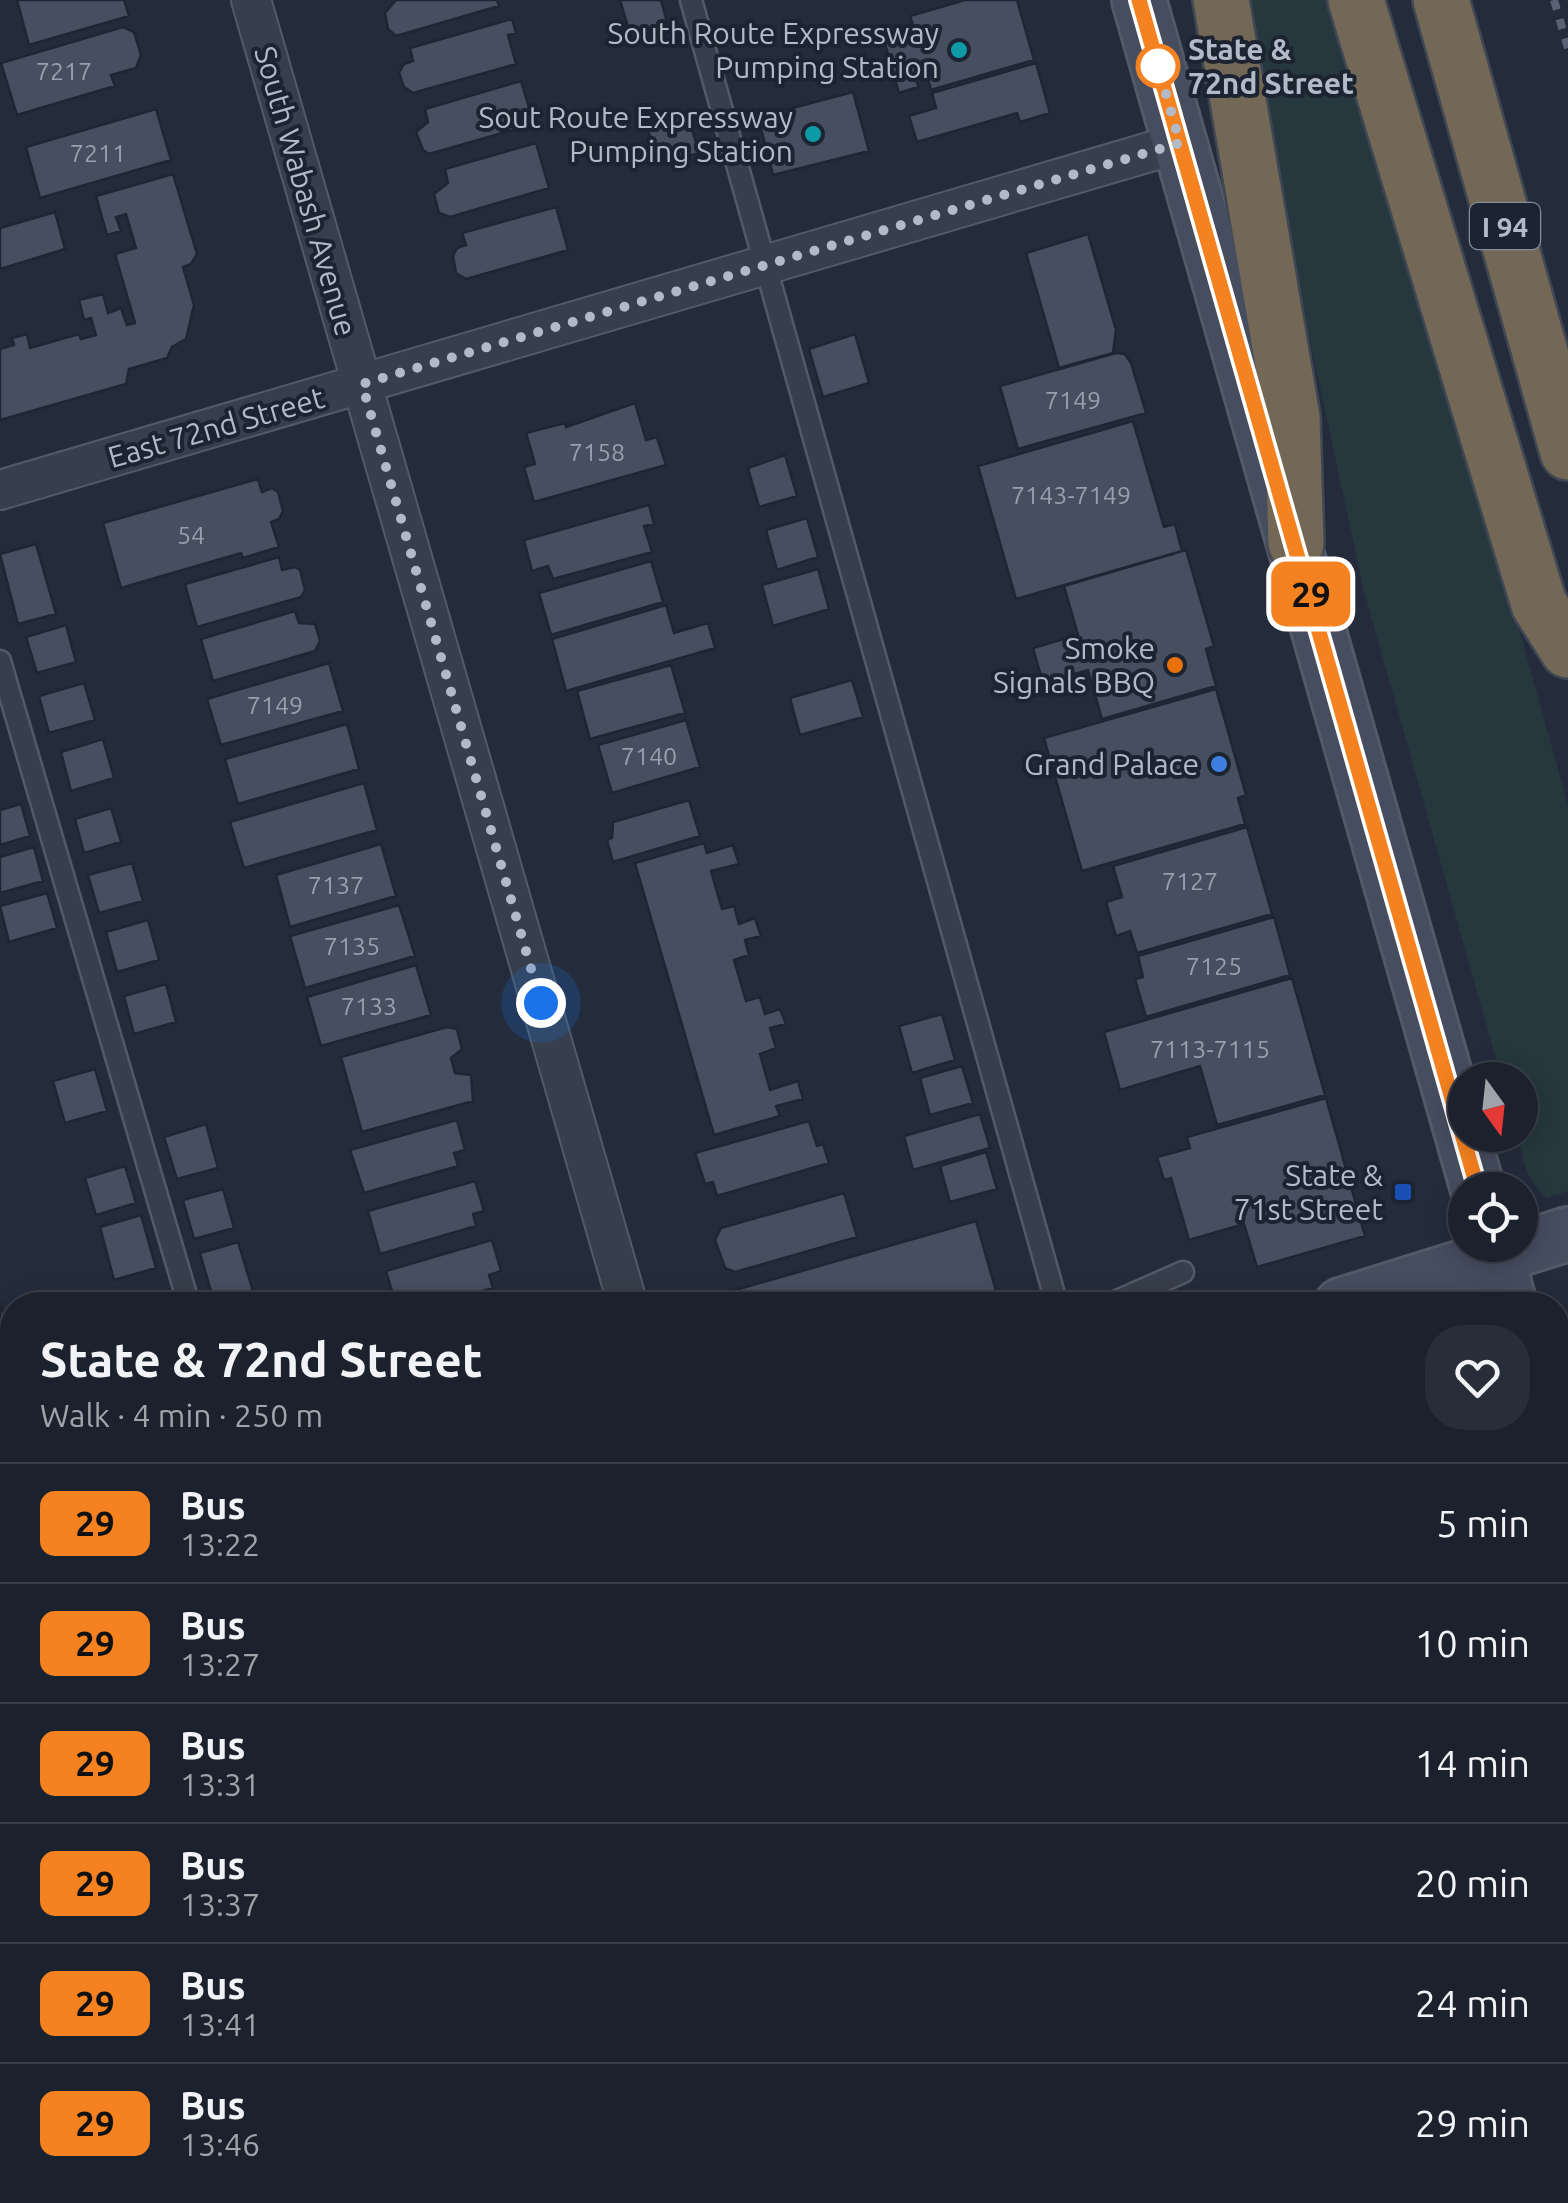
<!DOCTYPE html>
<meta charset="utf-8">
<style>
:root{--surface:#1b212d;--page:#282e39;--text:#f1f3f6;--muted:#a0a3aa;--line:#393e49}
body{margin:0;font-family:Ubuntu,sans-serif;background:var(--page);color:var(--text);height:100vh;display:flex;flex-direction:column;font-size:38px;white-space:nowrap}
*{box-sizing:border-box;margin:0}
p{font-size:32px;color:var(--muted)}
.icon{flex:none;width:55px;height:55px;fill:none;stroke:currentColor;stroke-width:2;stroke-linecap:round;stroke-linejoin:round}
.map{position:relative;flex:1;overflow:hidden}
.panel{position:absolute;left:0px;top:1292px;width:1570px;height:912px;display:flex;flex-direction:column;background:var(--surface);border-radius:40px 40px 0 0;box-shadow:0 5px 25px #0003,0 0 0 2px var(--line)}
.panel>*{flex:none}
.badge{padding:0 20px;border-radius:15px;font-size:35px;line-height:65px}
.needle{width:65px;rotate:165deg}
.buttons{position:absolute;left:1448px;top:1062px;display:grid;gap:20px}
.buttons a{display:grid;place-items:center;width:90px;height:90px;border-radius:50%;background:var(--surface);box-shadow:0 5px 25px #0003,0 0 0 2px var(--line);font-size:50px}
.you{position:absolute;width:50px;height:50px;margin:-25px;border:8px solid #fff;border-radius:50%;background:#1a73e8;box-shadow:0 0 0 15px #1a73e833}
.map>.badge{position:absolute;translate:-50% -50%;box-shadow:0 0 0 5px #fff}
.round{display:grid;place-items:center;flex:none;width:105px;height:105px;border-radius:40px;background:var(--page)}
.headline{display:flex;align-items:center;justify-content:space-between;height:170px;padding:0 40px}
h1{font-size:48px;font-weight:700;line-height:75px}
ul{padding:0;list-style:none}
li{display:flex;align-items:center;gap:30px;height:120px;padding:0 40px;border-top:2px solid var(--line)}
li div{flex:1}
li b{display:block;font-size:38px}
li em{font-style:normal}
li .badge{min-width:110px;font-weight:700;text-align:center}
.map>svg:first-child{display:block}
.green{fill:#26383d}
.building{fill:#454f60;stroke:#1f2633;stroke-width:2.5}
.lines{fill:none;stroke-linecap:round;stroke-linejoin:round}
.service-casing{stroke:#535a67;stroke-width:25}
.minor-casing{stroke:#535a67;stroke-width:42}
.secondary-casing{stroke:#535a67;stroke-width:58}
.motorway-casing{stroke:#404754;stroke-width:60}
.service{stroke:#383f4c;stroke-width:20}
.minor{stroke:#383f4c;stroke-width:38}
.secondary{stroke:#464d5f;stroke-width:52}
.motorway{stroke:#726855;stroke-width:55}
.rail{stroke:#5a6273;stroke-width:8;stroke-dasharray:10 10;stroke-linecap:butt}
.line-casing{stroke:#fff;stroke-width:22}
.line{stroke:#f58220;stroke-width:15}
.walk{stroke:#b3bac7;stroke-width:10;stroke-dasharray:0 18}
.culture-dot{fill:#0f9aa8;stroke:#1d2431;stroke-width:4}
.stop-dot{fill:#fff;stroke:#f58220;stroke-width:5}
.food-dot{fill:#e8710a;stroke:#1d2431;stroke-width:4}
.shop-dot{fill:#3f7fe0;stroke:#1d2431;stroke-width:4}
.transit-dot{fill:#1a4fb4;stroke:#1d2431;stroke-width:4}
.labels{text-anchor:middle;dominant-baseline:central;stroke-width:8;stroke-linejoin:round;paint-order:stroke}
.number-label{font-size:25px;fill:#989fad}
.shield{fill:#1d2431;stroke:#868d9a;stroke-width:2.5}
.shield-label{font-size:28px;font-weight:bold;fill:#b3bac7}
.poi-label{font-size:30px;fill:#b3bac7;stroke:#1d2431;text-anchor:end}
.stop-label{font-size:30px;font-weight:bold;fill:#b3bac7;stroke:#1d2431;text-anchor:start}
.street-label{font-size:30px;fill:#b3bac7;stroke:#1d2431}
</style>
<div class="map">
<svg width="1568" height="2203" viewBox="0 0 1568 2203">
<rect width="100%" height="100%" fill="#242c3c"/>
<!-- green -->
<path class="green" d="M1245,0H1337L1389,165L1568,805V1191L1547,1198C1512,1170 1520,1120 1520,1080H1502L1364,591L1278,192Z"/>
<!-- building -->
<path class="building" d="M17,0H124L129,16L29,45Z
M396,0H497L499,6L396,36L388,29L385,13Z
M620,0H661L668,26L631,37Z
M965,0H1017L1034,60L931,90L927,75L916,77L918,87L899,93L884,40L915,31L910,16Z
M512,19L516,33L508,35L516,64L413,93L404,87L399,73L404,64L413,61L410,48Z
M123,27L134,32L141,55L136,68L111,75L115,86L17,115L1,63Z
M1036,63L1050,113L1020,122L1017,113L917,142L909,116L936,108L932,93Z
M521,81L534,124L429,154L423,150L416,132L428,122L425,109Z
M853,92L869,151L773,175L758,117Z
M156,109L171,160L40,198L26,147Z
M687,112L699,153L658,165L646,123Z
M536,143L549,188L450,217L439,213L434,194L448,183L445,169Z
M173,174L197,254L191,264L183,267L194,305L186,339L172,347L167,358L129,369L126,384L0,420V349L14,345L12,338L27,334L30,348L79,334L81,339L96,335L91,318L84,320L79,300L103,294L108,313L121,308L127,325L135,323L115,254L136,248L126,214L116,217L121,231L107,235L96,196Z
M556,207L568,250L466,279L456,273L453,256L457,248L466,245L462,233Z
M55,212L65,249L0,269V228Z
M1088,234L1116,330L1113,353L1059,368L1026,253Z
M855,334L869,383L823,397L809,349Z
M1116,353L1125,354L1131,363L1146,413L1018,449L1000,386Z
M635,403L646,440L657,437L666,465L534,502L524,467L535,464L526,433L565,423L566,427Z
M1133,421L1164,527L1175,524L1182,551L1016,599L978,466Z
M785,455L797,496L759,507L748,468Z
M258,479L262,492L272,488L278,492L283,511L279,519L271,522L279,547L243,558L241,553L121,588L103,523Z
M649,505L654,524L644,526L652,552L553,579L548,566L532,571L524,540Z
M807,518L818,557L777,570L766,530Z
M36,544L56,614L18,624L0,554Z
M1186,550L1214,646L1206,649L1216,686L1102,719L1088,670L1043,683L1033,648L1078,635L1064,586Z
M279,557L282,570L295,567L300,570L305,590L301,597L197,627L185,584Z
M651,561L663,602L551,635L539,593Z
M818,569L829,609L773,626L762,585Z
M666,605L674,633L708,623L715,648L566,691L552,639Z
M295,611L299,623L315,624L320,641L315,651L213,681L201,639Z
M66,625L76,662L37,673L26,637Z
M329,663L343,711L221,745L207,699Z
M671,665L685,713L590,739L577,691Z
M852,680L863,717L800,735L790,698Z
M84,683L95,720L49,733L39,696Z
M1216,689L1246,795L1238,798L1245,824L1082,871L1044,738Z
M686,720L700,767L612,793L598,745Z
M347,724L359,769L238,804L225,759Z
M103,739L114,778L71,791L61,752Z
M364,783L377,830L244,868L230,822Z
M689,800L700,836L613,862L607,840L612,838L613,822Z
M21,804L30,836L0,845V810Z
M111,808L121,842L84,853L75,819Z
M1247,827L1272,914L1137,953L1130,931L1116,936L1106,902L1122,897L1113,866Z
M704,843L707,853L733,845L739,864L711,871L722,909L734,906L739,924L755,918L761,936L745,940L749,955L734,960L746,1001L760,997L765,1014L780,1009L786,1024L770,1028L776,1048L760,1054L770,1090L798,1081L803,1099L776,1106L780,1116L714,1135L635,863Z
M381,844L396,896L290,927L276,875Z
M34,847L43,881L0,893V857Z
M132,863L143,901L99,913L88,875Z
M47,893L57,928L9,942L0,906Z
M399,905L415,956L305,988L290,936Z
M1274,917L1290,975L1146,1017L1135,979L1143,977L1138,956Z
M148,920L159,960L117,972L106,932Z
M416,965L431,1015L321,1046L307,997Z
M1292,978L1325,1095L1217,1125L1200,1066L1120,1090L1104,1032Z
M166,984L176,1022L134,1034L124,996Z
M942,1014L955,1060L912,1073L899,1026Z
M447,1027L457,1029L462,1049L451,1058L455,1073L471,1075L473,1101L362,1132L341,1057Z
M962,1066L973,1103L930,1115L920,1078Z
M95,1069L107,1111L65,1123L53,1081Z
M1326,1098L1365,1236L1257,1267L1244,1224L1189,1240L1171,1178L1164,1180L1157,1157L1190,1148L1187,1137Z
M980,1114L990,1148L913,1170L904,1136Z
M457,1120L465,1150L454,1153L458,1166L364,1193L350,1150Z
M809,1121L817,1146L823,1144L829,1163L717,1196L713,1182L705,1184L695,1153Z
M206,1124L218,1168L177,1179L164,1137Z
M986,1152L997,1189L950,1202L940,1166Z
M125,1166L136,1203L96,1215L85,1178Z
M475,1181L484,1211L473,1214L476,1226L380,1254L368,1211Z
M223,1189L234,1228L194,1239L183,1200Z
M844,1193L857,1237L735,1272L725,1268L715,1240L721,1228Z
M141,1215L156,1268L114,1280L100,1227Z
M976,1221L998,1298L974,1305H736L732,1291Z
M492,1240L501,1271L489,1275L493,1288L434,1305H396L386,1271Z
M238,1242L253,1291L214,1302L200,1253Z
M0,1302L9,1333L0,1336Z
M12,1353V1393L0,1397V1357Z
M12,1420V1467L0,1471V1424Z
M12,1585V1627L2,1630L0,1589Z
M1558,1894L1568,1930V2127L1558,2091Z
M125,2192H243L244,2196L217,2203H128Z
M467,2192H514L516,2199L470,2203Z
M621,2192H737L741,2202L748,2199L755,2203H605L603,2198Z
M1105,2192H1122L1125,2203H1067Z
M1185,2192H1249L1213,2203H1188Z"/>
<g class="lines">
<!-- service casing -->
<g class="service-casing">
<path id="service" d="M691,0L1057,1305
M0,661L189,1305
M1108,1305L1183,1272
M1558,1571L1568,1568
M444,2192L447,2203
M1310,2192L1313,2203
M1408,2203L1443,2192"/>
</g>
<!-- minor casing -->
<g class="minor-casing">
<path id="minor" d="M251,0L628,1305
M0,490L1180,143
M0,2160L12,2203
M883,2192L886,2203"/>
</g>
<!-- secondary casing -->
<g class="secondary-casing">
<path id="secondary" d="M1139,0L1478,1190
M1494,1245L1510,1305
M1341,1305L1568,1234
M1558,1362L1568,1359
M1558,1477L1568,1510
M0,1806L12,1803"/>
</g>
<!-- motorway casing -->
<g class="motorway-casing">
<path id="motorway" d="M1221,0L1292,417L1296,543
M1356,0L1539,604L1568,650
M1441,0L1568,452"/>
</g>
<!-- service -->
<use href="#service" class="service"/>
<!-- minor -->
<use href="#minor" class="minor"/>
<!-- secondary -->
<use href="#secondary" class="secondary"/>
<!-- motorway -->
<use href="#motorway" class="motorway"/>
<!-- rail -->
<path class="rail" d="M1554,0L1568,48"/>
</g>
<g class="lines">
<!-- line casing -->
<g class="line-casing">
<path id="line" d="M1139,0L1478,1190"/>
</g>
<!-- line -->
<use href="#line" class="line"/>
<!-- walk -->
<path class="walk" d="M541,1003L362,384L1180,143L1158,66"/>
</g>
<!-- markers -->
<g class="culture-dot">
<circle cx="959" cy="50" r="10"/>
<circle cx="813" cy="134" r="10"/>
</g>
<circle class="stop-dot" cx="1158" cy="66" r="20"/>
<circle class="food-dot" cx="1175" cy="665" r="10"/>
<circle class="shop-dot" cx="1219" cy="764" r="10"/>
<rect class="transit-dot" x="1393" y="1182" width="20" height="20" rx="5"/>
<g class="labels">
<!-- number labels -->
<g class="number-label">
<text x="64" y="71">7217</text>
<text x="98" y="153">7211</text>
<text x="1073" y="400">7149</text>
<text x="597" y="452">7158</text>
<text x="1071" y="495">7143-7149</text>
<text x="191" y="535">54</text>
<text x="275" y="705">7149</text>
<text x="649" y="756">7140</text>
<text x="1190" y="881">7127</text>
<text x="336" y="885">7137</text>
<text x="352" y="946">7135</text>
<text x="1214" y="966">7125</text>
<text x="369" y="1006">7133</text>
<text x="1210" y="1049">7113-7115</text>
</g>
<!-- shield labels -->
<rect class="shield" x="1470" y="203" width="70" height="46" rx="8"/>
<g class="shield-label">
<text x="1505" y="226">I 94</text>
</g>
<!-- poi labels -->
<g class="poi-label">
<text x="939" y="33">South Route Expressway<tspan x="939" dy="34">Pumping Station</tspan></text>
<text x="793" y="117">Sout Route Expressway<tspan x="793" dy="34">Pumping Station</tspan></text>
<text x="1155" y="648">Smoke<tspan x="1155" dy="34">Signals BBQ</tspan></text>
<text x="1199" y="764">Grand Palace</text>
<text x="1383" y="1175">State &amp;<tspan x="1383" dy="34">71st Street</tspan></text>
</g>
<!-- stop labels -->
<g class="stop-label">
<text x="1188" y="49">State &amp;<tspan x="1188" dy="34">72nd Street</tspan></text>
</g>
<!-- street labels -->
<g class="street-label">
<text transform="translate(306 191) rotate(74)">South Wabash Avenue</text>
<text transform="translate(216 427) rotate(-16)">East 72nd Street</text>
</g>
</g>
</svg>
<div class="buttons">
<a><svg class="needle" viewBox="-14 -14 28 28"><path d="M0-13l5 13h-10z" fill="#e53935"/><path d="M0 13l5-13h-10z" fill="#a0a3aa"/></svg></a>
<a><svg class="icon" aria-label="locate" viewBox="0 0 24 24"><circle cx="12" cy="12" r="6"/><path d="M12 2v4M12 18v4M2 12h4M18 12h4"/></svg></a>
</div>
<div class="you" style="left:541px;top:1003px"></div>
<b class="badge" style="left:1311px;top:594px;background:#f58220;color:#111">29</b>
<section class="panel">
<div class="headline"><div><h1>State &amp; 72nd Street</h1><p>Walk · 4 min · 250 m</p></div><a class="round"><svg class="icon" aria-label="heart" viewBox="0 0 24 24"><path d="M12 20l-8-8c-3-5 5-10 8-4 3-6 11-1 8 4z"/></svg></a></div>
<ul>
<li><span class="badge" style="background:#f58220;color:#111">29</span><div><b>Bus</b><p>13:22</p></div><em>5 min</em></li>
<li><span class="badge" style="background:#f58220;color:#111">29</span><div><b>Bus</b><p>13:27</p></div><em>10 min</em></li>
<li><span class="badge" style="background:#f58220;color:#111">29</span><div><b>Bus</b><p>13:31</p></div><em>14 min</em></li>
<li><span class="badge" style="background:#f58220;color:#111">29</span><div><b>Bus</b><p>13:37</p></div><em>20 min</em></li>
<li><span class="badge" style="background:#f58220;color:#111">29</span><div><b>Bus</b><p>13:41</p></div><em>24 min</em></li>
<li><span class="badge" style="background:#f58220;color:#111">29</span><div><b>Bus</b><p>13:46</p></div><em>29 min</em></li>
</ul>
</section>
</div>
